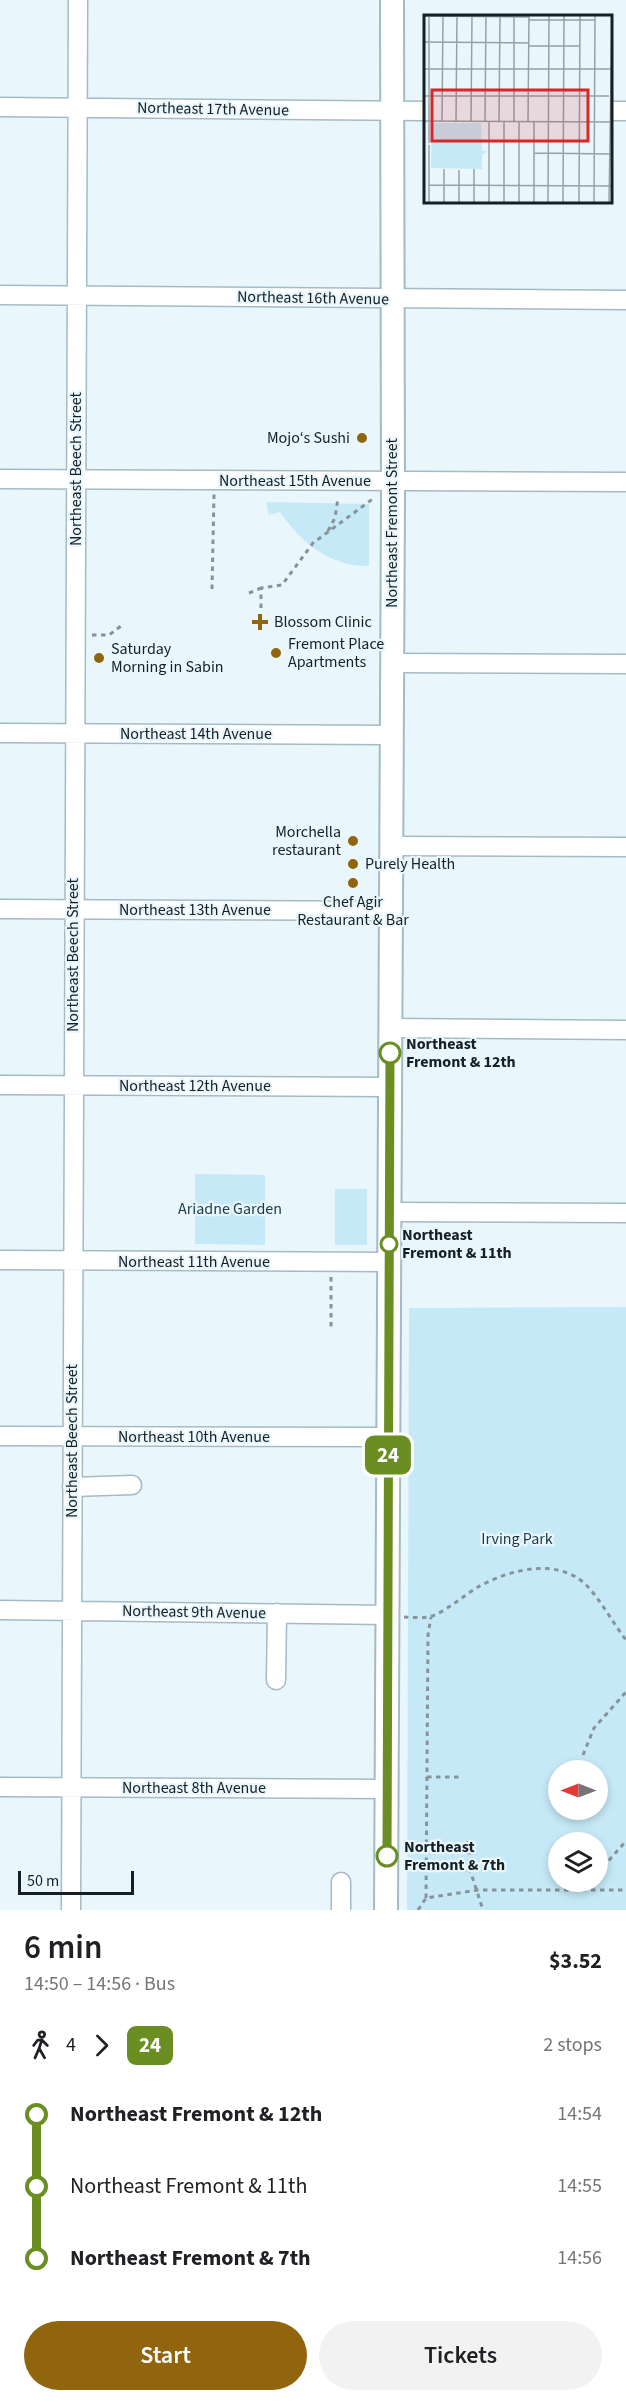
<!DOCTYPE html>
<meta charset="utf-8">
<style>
:root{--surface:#fff;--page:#f2f2f2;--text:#202124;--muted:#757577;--accent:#91650e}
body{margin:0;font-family:"Source Sans 3",sans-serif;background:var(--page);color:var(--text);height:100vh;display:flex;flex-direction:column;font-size:22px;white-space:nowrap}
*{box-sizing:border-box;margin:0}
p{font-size:20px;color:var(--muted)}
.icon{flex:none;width:33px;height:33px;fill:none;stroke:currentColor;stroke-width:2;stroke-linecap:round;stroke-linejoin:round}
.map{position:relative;height:1910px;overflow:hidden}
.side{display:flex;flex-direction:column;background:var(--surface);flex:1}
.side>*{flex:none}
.badge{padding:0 12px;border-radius:9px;font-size:21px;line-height:39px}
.needle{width:39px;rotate:270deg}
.buttons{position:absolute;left:548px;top:1760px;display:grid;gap:12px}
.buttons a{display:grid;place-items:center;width:60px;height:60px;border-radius:50%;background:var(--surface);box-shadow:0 3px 9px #0003;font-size:30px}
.scale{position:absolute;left:18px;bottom:15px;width:116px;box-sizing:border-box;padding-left:6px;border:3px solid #161f23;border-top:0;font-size:16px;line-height:21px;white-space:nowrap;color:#161f23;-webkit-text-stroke:4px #e9f7fd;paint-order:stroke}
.map>.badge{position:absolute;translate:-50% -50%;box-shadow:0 0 0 3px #fff}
.legs{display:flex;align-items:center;gap:9px;height:66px;padding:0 24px;font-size:20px}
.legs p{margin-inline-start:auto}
.overview{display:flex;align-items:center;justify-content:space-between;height:102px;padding:0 24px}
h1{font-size:33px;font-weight:600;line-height:45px}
.action{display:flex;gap:12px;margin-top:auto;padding:12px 24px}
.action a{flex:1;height:69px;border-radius:36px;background:var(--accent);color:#fff;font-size:24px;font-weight:600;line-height:69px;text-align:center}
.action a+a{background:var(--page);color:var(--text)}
ul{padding:0 24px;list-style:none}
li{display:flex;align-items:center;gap:21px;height:72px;font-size:22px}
li i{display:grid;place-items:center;width:9px;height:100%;margin:0 8px;background:currentColor}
li i::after{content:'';width:15px;height:15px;margin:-8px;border:4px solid;border-radius:50%;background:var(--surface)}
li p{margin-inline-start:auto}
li:first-child i{background:linear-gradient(#0000 50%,currentColor 0)}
li:last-child i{background:linear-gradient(currentColor 50%,#0000 0)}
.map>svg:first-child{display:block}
.green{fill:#c6e9f8;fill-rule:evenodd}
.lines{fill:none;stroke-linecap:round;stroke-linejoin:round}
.minor-casing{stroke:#a4bac5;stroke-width:21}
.major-casing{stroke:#a4bac5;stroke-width:26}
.path{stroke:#879398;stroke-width:3;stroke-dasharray:4.5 4.5;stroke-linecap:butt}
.minor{stroke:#fff;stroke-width:18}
.major{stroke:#fff;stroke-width:22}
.line-1-casing{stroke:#fff;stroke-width:14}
.line-1{stroke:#6b8e23;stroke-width:9}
.poi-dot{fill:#91650e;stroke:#e9f7fd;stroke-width:2}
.stop-1-dot{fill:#fff;stroke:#6b8e23;stroke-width:3}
.labels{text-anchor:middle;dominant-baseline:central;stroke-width:4.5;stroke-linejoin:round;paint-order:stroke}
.street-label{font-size:16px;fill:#161f23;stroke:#e9f7fd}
.poi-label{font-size:16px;fill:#161f23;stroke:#e9f7fd;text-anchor:start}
.stop-label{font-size:16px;font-weight:bold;fill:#161f23;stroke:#e9f7fd;text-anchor:start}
.park-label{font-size:16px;fill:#183a47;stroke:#e9f7fd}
.inset-road{fill:none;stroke:#95a1a6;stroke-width:1.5}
.view{fill:#d62828;fill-opacity:0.15;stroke:#d62828;stroke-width:3}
.inset-edge{fill:none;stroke:#161f23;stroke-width:3}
</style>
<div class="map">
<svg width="626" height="1910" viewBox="0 0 626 1910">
<rect width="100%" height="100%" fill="#e9f7fd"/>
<!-- green -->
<path class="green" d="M266,502L369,504V566C331,567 301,543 280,512L269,515Z
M195,1174L265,1175V1245L195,1244Z
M335,1189H367V1245H335Z
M626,1307V1910H407L409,1308ZM558,1770H597V1809H558ZM558,1842H597V1881H558Z"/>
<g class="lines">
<!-- minor casing -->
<g class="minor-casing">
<path id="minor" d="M0,107L425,111
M610,111H626
M0,295L626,300
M0,479L626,482
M392,663L626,664
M0,733L391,735
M391,846L626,847
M0,909L390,911
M390,1028L626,1030
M0,1085L390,1087
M389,1212L626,1213
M0,1260L389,1262
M0,1436L388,1437
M72,1487L132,1485
M0,1610L388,1615
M276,1680L277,1613
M0,1787L387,1789
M71,1910L78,0
M341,1910V1882"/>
</g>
<!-- major casing -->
<g class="major-casing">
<path id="major" d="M386,1910L393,498L392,0"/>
</g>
<!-- path -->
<path class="path" d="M328,531L335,518L338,498
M212,589L214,494
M249,593L261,588
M261,608V588L282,585L313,543L374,498
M92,635H109L121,626
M331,1277V1327
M404,1617C412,1617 424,1619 432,1616C448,1610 463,1596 478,1587C510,1569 561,1556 589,1588C603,1604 613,1623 626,1640
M583,1755L594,1728L626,1692
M427,1777H459
M468,1841L470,1870L483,1910
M426,1869L469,1870
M597,1874L626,1841
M580,1889L589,1881
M426,1898L428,1635L431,1617
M418,1910L426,1898L478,1890H626"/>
<!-- minor -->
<use href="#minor" class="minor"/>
<!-- major -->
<use href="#major" class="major"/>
</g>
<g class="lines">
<!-- line-1 casing -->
<g class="line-1-casing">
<path id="line-1" d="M387,1856L390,1053"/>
</g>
<!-- line-1 -->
<use href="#line-1" class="line-1"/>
</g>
<!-- markers -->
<g class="poi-dot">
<circle cx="362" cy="438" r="6"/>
<path d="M257 613h6v6h6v6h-6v6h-6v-6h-6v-6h6z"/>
<circle cx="276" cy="653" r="6"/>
<circle cx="99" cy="658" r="6"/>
<circle cx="353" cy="841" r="6"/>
<circle cx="353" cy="864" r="6"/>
<circle cx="353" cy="883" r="6"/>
</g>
<g class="stop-1-dot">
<circle cx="390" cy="1053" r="10"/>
<circle cx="389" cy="1244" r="8"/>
<circle cx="387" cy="1856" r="10"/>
</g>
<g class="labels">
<!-- street labels -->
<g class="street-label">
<text transform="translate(213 109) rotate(1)">Northeast 17th Avenue</text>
<text transform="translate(313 298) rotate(1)">Northeast 16th Avenue</text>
<text transform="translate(76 469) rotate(-90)">Northeast Beech Street</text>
<text x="295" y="481">Northeast 15th Avenue</text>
<text transform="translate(392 523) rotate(-90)">Northeast Fremont Street</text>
<text x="196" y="734">Northeast 14th Avenue</text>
<text x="195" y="910">Northeast 13th Avenue</text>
<text transform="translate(73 955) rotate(-90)">Northeast Beech Street</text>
<text x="195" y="1086">Northeast 12th Avenue</text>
<text x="194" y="1262">Northeast 11th Avenue</text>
<text x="194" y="1437">Northeast 10th Avenue</text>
<text transform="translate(72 1441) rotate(-90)">Northeast Beech Street</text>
<text transform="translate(194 1612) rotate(1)">Northeast 9th Avenue</text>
<text x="194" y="1788">Northeast 8th Avenue</text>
</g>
<!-- poi labels -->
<g class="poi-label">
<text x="350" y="438" text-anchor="end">Mojo‘s Sushi</text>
<text x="274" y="622">Blossom Clinic</text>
<text x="288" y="644">Fremont Place<tspan x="288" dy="18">Apartments</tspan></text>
<text x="111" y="649">Saturday<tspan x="111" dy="18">Morning in Sabin</tspan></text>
<text x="341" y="832" text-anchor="end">Morchella<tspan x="341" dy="18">restaurant</tspan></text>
<text x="365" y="864">Purely Health</text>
<text x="353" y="902" text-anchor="middle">Chef Agir<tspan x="353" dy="18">Restaurant &amp; Bar</tspan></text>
</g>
<!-- stop labels -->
<g class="stop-label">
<text x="406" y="1044">Northeast<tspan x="406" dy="18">Fremont &amp; 12th</tspan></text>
<text x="402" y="1235">Northeast<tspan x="402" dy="18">Fremont &amp; 11th</tspan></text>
<text x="404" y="1847">Northeast<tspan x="404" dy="18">Fremont &amp; 7th</tspan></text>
</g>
<!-- park labels -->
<g class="park-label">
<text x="230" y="1209">Ariadne Garden</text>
<text x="517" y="1539">Irving Park</text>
</g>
</g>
<!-- overview -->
<g transform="translate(424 15)">
<rect width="188" height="188" fill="#e9f7fd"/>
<path d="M8,108H57L58,136H64L58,140V154L7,153Z" fill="#c6e9f8"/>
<path class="inset-road" d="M5,0V128M0,1L105,2M105,5H171M0,27L105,28M105,31H155M0,54H188M0,81H185M0,106L188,107M18,106L19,0M32,106L33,0M47,107L48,0M61,107L62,0M75,107L76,0M90,107V0M104,107L105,0M110,138L187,139M5,170L187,171M5,187V130M20,187V154M35,187V155M50,187V154M65,187V107M80,187V107M95,187V107M110,187V107M124,187L125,0M139,187L140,0M155,187L156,0M170,187L171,0M185,187L188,6"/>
<path class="view" d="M8,75H164V126H8Z"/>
<rect width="188" height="188" class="inset-edge"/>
</g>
</svg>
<div class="buttons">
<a><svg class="needle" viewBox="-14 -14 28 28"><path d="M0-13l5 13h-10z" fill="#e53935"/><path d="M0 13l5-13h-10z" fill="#757577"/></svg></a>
<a><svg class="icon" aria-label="layers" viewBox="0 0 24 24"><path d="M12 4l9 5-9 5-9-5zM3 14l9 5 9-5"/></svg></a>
</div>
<div class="scale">50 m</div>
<b class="badge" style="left:388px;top:1455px;background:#6b8e23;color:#fff">24</b>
</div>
<section class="side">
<div class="overview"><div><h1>6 min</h1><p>14:50 – 14:56 · Bus</p></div><b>$3.52</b></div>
<div class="legs"><svg class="icon" aria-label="walk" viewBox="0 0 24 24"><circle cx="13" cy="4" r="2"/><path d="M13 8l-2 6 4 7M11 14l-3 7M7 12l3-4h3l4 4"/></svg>4<svg class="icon" aria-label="forward" viewBox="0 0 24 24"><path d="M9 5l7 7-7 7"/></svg><b class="badge" style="background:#6b8e23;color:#fff">24</b><p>2 stops</p></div>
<ul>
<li><i style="color:#6b8e23"></i><b>Northeast Fremont &amp; 12th</b><p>14:54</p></li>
<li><i style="color:#6b8e23"></i><span>Northeast Fremont &amp; 11th</span><p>14:55</p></li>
<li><i style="color:#6b8e23"></i><b>Northeast Fremont &amp; 7th</b><p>14:56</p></li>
</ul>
<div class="action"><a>Start</a><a>Tickets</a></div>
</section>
